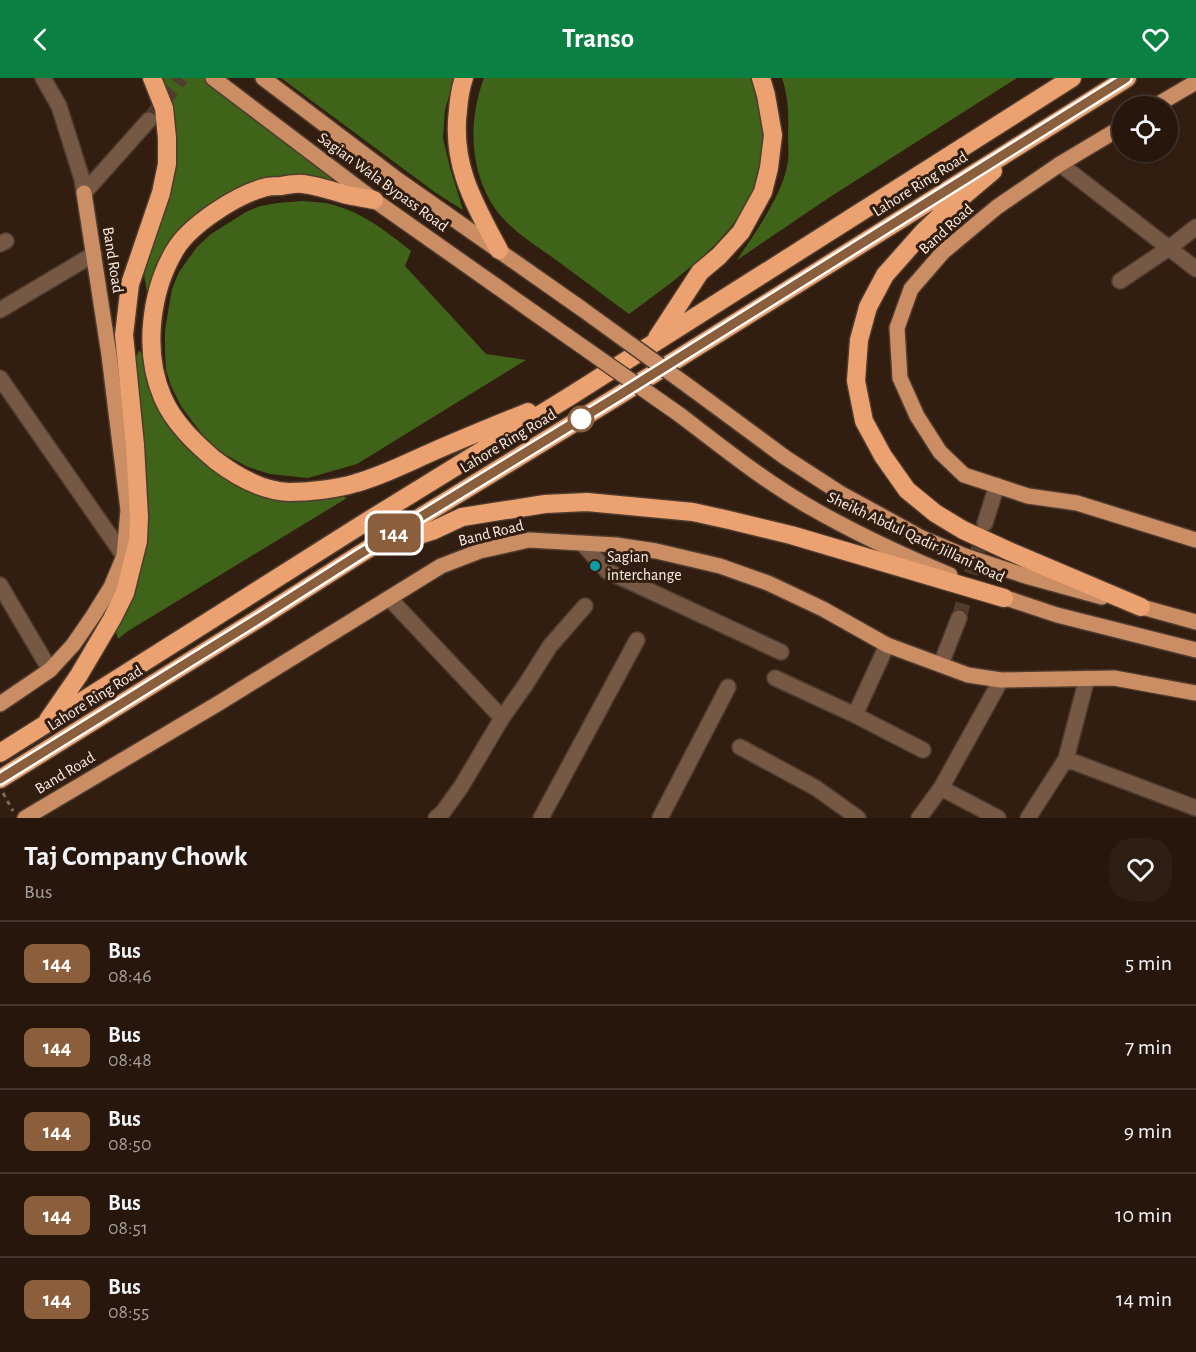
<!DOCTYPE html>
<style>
:root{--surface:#26160c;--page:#2e1f15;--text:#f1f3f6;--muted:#a49f9d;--line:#42352d;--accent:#0b8043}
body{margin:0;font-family:"Alegreya Sans",sans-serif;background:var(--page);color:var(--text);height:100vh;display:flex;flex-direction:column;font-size:22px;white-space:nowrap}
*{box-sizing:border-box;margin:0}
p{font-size:20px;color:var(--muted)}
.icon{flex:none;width:33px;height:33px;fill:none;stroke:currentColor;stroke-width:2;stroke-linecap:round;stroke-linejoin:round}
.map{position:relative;height:740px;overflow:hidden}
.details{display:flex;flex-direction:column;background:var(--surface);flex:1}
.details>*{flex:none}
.badge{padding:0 12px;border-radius:9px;font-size:21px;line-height:39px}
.buttons{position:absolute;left:1112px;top:18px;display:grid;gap:12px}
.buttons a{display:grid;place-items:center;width:66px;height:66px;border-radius:50%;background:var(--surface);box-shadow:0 2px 4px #0004,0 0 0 2px var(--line);font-size:30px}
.map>.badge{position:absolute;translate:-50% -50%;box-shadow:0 0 0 3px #fff}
.round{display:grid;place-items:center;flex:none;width:63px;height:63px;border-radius:24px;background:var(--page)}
.headline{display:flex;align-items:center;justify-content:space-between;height:102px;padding:0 24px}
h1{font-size:28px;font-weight:700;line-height:45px}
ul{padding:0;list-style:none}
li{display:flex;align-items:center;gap:18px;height:84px;padding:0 24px;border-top:2px solid var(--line)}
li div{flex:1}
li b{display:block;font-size:22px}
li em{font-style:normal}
li .badge{min-width:66px;font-weight:700;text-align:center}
header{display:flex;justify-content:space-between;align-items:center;height:78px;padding:0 24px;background:var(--accent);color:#fff;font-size:27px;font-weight:700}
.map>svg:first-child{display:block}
.forest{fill:#40631a}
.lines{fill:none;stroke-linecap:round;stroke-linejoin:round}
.minor-tunnel{stroke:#503d30;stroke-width:15;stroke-dasharray:15 8;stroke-linecap:butt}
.minor-casing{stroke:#4e3b2e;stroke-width:18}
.major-casing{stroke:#4e3b2e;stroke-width:18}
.highway-casing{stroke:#4e3b2e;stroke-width:21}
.path{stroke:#7b695d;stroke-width:3;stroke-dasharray:4.5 4.5;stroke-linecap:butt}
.minor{stroke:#765945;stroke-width:15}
.major{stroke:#ca8d64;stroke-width:15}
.highway{stroke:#eba270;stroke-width:18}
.major-bridge-casing{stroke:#4e3b2e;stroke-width:18;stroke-linecap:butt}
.major-bridge{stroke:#ca8d64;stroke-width:15}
.line-casing{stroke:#fff;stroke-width:14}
.line{stroke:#8b5e3c;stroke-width:9}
.stop-dot{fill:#fff;stroke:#8b5e3c;stroke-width:3}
.culture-dot{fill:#0f9aa8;stroke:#321e10;stroke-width:2}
.labels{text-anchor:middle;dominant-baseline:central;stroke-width:6;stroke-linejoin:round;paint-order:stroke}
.street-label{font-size:16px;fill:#fcede4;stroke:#321e10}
.poi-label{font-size:16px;fill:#fcede4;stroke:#321e10;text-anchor:start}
</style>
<header><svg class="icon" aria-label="back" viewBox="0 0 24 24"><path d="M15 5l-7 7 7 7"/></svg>Transo<svg class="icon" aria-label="heart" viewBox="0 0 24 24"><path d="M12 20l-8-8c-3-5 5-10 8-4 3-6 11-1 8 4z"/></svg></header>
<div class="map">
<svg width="1196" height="740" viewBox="0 0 1196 740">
<rect width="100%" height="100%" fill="#321e10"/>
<!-- forest -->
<path class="forest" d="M152,0H213L374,122L264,109L196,148L162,202L147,215L141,176L167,86Z
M281,0H454L445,32L443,60L450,90L463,132L436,115Z
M484,0H751C762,27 765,56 761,85C760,91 760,98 758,103C737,160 676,201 629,236C603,217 578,198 552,179C532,165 511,152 496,132C469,94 468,42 484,0Z
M782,0H1017L830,119L737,182C755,155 784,115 788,83C789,74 788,64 788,55C789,36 788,18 782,0Z
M303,123C310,124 318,124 326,125C359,132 385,152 411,173L405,188L486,276L526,282L357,386L308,400L270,396L248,389L224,376L205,360L192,343L181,328L171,308L166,292L165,275V252L172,211L179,194L197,169L211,156L246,134L260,128L278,125Z
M139,272L153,292L177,343L256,407L318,411L347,420L128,553L118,561L112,541L125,515L128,301Z"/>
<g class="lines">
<!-- minor-tunnel -->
<path class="minor-tunnel" d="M149,42L181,0
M959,540L984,450"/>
<!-- minor casing -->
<g class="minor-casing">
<path id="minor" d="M43,0L59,28L82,101L84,115
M1060,86L1196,191
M84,115L149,42
M0,166L6,163
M1120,203L1169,170L1196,149
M0,232L94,176
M0,300L124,478
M985,445L997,407
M582,465L607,493L781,574
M0,507L50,592
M389,520L502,640
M941,586L959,540
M775,600L855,637L923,672
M855,637L887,567
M740,669L816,710L858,740
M1066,681L1196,730
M941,710L998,740
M436,740L443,734L461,709L502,640L526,606L550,568L585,528
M541,740L637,562
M660,740L728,609
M919,740L941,710L1001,602
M1028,740L1066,681L1087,600"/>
</g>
<!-- major casing -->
<g class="major-casing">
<path id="major" d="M213,0L374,122L533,234
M263,0L398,102L582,231
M1155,28L1196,4
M1122,49L1060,86L997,129L943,174L911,211L897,250L900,300L917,338L940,374L964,397L1028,418L1077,425L1196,462
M691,310L786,380L840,415L922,460L965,478L1029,499L1102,519
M680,337C722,369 763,402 808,428C853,454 902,477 950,497
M994,516L1057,537L1196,572
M1131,526L1196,544
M0,626L50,592L73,567L93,538L111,509L124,478L128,432L109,277L84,115
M25,740L219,625L441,488L480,473L529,462L616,467L656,473L720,488L768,505L823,531L887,567L968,597L1001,602L1114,600L1196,615"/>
</g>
<!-- highway casing -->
<g class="highway-casing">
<path id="highway" d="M464,0C460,11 459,20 458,32C451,87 474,125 499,172
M993,93L941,137L924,153L885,197L868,229L859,262L856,303L864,343L883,378L907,412L935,435L963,452L1011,474L1141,529
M374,122C365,120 356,119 347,117C333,113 318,108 303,106C296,105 288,107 281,108C275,108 268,108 263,110C235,118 190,147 175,172C150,214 143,275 163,320C174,345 195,365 215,382C236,398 262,413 289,414C309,414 337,411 356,405C382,398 407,385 432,374C464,360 496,347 528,334
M657,260L700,194L719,178L741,154L763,114L769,90L773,57L766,17L761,0
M388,467L432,453L462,439L545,426L587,424L693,434L729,442L791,457L1004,520
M48,642L79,597L112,541L125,515L138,463L139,439L135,367L124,257L130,206L161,115L167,86V60L164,30L152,0
M0,675L361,447L572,317L1072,0
M0,701L261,539L360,476L618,318L1127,0"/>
</g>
<!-- path -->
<path class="path" d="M3,715L13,733"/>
<!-- minor -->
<use href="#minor" class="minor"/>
<!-- major -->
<use href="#major" class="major"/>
<!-- highway -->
<use href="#highway" class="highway"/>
<!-- major-bridge casing -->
<g class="major-bridge-casing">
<path id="major-bridge" d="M582,231L691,310
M533,234L680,337"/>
</g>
<!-- major-bridge -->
<use href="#major-bridge" class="major-bridge"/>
</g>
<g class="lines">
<!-- line casing -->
<g class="line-casing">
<path id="line" d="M0,701L261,539L360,476L618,318L1126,0"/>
</g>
<!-- line -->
<use href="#line" class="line"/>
</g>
<!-- markers -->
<circle class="stop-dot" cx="581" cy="341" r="12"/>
<circle class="culture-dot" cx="595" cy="488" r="6"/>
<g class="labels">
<!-- street labels -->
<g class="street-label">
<text transform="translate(383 104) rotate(36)">Sagian Wala Bypass Road</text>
<text transform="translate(920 106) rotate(-32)">Lahore Ring Road</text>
<text transform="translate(946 151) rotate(-42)">Band Road</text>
<text transform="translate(113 182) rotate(81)">Band Road</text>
<text transform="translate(508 363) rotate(-31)">Lahore Ring Road</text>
<text transform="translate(491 455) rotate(-14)">Band Road</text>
<text transform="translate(916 459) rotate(25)">Sheikh Abdul Qadir Jillani Road</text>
<text transform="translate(95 620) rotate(-32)">Lahore Ring Road</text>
<text transform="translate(65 695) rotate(-31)">Band Road</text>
</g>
<!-- poi labels -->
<g class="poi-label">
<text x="607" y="479">Sagian<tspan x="607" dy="18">interchange</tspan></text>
</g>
</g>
</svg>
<div class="buttons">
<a><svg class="icon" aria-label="locate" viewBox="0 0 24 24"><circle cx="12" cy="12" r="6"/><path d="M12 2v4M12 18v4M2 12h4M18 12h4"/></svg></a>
</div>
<b class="badge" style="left:394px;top:455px;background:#8b5e3c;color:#fff">144</b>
</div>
<section class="details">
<div class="headline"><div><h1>Taj Company Chowk</h1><p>Bus</p></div><a class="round"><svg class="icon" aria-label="heart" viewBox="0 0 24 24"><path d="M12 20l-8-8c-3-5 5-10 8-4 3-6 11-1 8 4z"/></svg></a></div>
<ul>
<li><span class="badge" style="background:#8b5e3c;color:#fff">144</span><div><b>Bus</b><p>08:46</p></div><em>5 min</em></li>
<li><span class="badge" style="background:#8b5e3c;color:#fff">144</span><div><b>Bus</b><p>08:48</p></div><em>7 min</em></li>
<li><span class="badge" style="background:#8b5e3c;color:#fff">144</span><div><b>Bus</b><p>08:50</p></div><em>9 min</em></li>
<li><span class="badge" style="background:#8b5e3c;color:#fff">144</span><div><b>Bus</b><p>08:51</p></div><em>10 min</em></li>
<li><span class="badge" style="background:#8b5e3c;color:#fff">144</span><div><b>Bus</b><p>08:55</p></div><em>14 min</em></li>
</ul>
</section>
